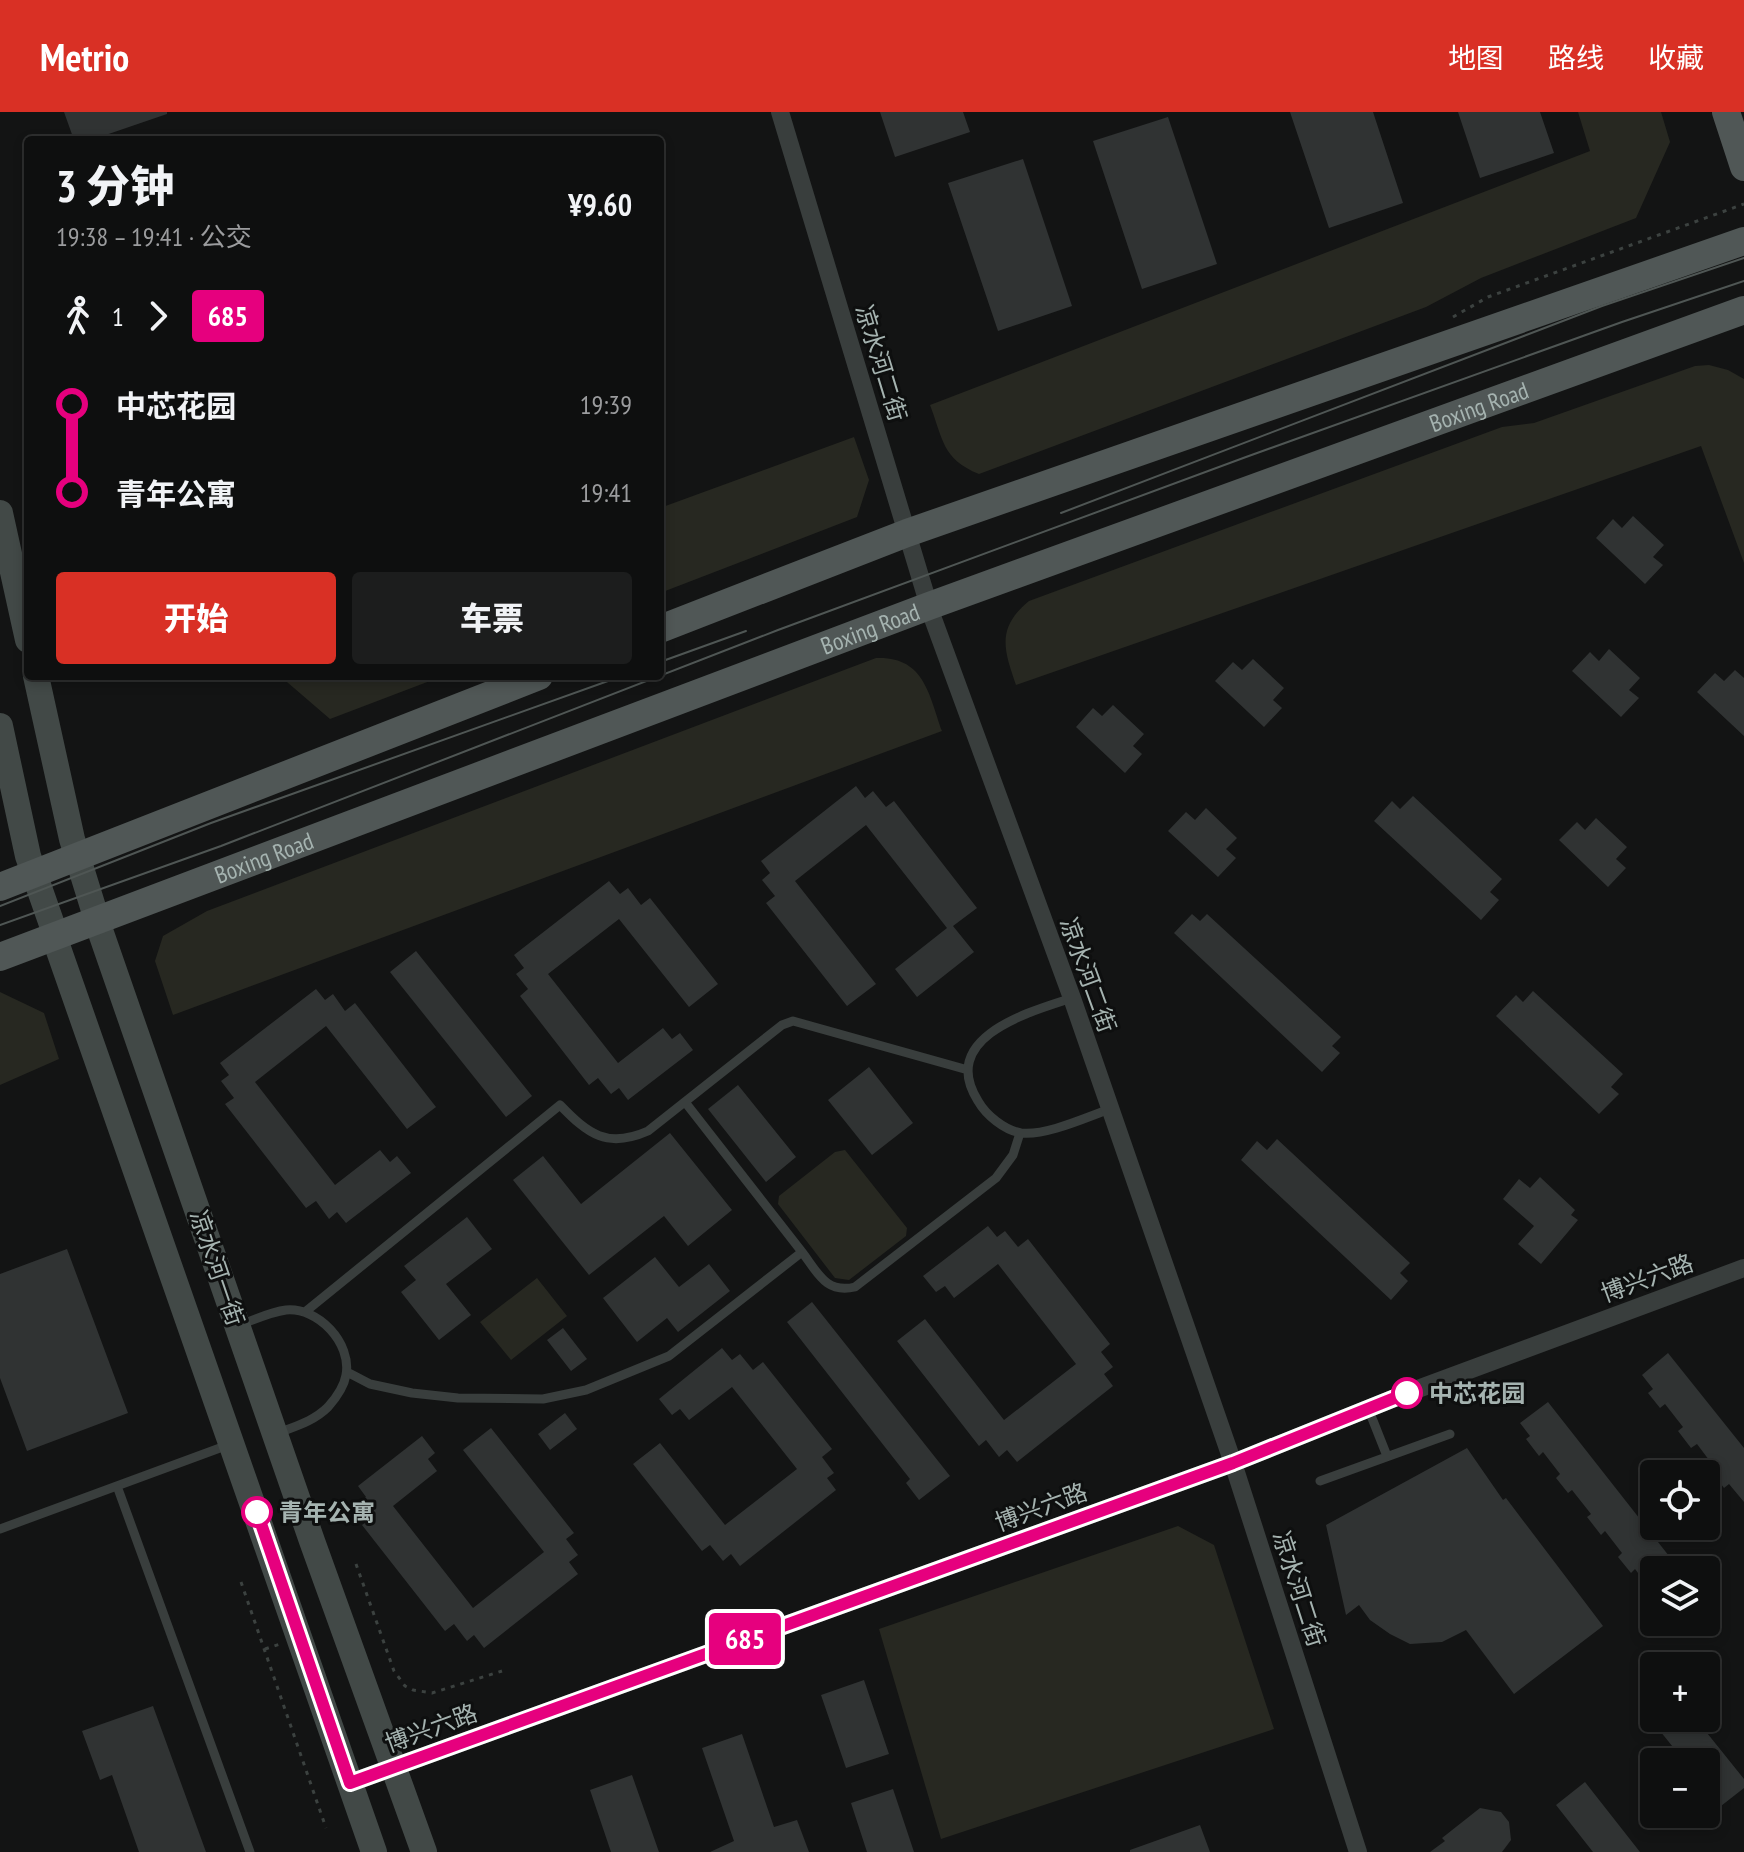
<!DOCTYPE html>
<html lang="zh">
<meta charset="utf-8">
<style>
:root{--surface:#0e0f0f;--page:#1c1d1d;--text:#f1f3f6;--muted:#9b9c9e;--line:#2e2f2f;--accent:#d93025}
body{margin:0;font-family:"PT Sans Narrow","Noto Sans SC",sans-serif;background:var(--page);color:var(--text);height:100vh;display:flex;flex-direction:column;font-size:30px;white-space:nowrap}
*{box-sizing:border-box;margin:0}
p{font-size:26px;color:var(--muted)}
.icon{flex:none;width:44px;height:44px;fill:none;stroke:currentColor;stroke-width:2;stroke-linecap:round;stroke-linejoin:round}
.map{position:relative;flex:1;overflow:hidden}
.drawer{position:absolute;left:24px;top:24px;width:640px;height:544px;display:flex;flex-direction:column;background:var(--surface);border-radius:8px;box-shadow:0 4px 12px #0003,0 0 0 2px var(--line)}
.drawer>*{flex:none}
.badge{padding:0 16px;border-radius:6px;font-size:28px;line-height:52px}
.fabs{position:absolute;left:1640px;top:1348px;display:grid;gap:16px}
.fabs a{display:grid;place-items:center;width:80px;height:80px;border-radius:8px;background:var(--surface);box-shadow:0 4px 12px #0003,0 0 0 2px var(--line);font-size:40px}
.map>.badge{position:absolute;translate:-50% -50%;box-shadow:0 0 0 4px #fff}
.legs{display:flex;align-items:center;gap:12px;height:88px;padding:0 32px;font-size:26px}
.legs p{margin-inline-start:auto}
.head{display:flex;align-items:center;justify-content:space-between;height:136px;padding:0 32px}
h1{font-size:44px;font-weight:800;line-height:60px}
.action{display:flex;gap:16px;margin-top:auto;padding:16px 32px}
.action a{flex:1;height:92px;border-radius:8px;background:var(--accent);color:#fff;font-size:32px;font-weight:800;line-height:92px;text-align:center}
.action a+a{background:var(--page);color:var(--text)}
ul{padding:0 32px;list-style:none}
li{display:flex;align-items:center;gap:28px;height:88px;font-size:30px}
li i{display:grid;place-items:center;width:12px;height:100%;margin:0 10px;background:currentColor}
li i::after{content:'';width:20px;height:20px;margin:-10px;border:6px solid;border-radius:50%;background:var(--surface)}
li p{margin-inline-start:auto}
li:first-child i{background:linear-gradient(#0000 50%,currentColor 0)}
li:last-child i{background:linear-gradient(currentColor 50%,#0000 0)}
header{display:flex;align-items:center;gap:48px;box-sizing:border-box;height:112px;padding:0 40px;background:var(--accent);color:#fff}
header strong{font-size:38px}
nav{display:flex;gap:44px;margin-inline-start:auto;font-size:28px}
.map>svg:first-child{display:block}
.green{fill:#272821}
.building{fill:#303333}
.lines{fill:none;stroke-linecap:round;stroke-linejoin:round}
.path{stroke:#3c4240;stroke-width:3;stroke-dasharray:4 6;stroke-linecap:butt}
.service{stroke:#393e3d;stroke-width:9}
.minor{stroke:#393e3d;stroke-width:18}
.secondary{stroke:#424947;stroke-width:26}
.primary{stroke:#505756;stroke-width:28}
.tram{stroke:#4f5654;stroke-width:2}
.line-1-casing{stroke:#fff;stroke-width:18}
.line-1{stroke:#e6007e;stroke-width:12}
.stop-1-dot{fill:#fff;stroke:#e6007e;stroke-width:4}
.labels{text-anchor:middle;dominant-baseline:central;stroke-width:6;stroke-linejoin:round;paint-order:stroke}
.street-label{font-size:24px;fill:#a5b3b0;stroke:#0e0f0f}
.stop-label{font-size:24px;font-weight:bold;fill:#a5b3b0;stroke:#0e0f0f;text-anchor:start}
</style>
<header>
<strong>Metrio</strong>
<nav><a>地图</a><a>路线</a><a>收藏</a></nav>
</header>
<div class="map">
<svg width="1744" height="1740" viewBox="0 0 1744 1740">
<rect width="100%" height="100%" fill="#131414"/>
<!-- green -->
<path class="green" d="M1578,0H1661L1670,30L1636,106L1481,166L1426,195L979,362C942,347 943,327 930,293L1590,39Z
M1709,253L1728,258L1744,267V451L1701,334L1016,573C1004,538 996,516 1029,489L1502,315L1534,311L1695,254Z
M854,325L869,368L857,405L660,481V396Z
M876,546C924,544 929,582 942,619L173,903L155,849L163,824L207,799Z
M280,564H443L330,607Z
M0,880L44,901L59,947L0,973Z
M845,1038L907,1116L906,1124L849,1168L835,1166L778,1092L779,1084L835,1040Z
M537,1166L567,1204L511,1248L480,1210Z
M1178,1414L1214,1433L1274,1617L941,1727L879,1517Z"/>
<!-- building -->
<path class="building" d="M64,0H167V2L91,28H74Z
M880,0H963L970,20L895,45Z
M1290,0H1373L1403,91L1329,116Z
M1458,0H1540L1554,41L1480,66Z
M1168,5L1217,152L1142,177L1093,29Z
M1023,47L1072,194L998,219L948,71Z
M1633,404L1664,433L1653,445L1663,453L1645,472L1596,426L1613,407L1622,416Z
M1609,537L1640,566L1629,578L1639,586L1621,605L1572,559L1590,540L1599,549Z
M1253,547L1284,576L1273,588L1282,596L1264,615L1215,569L1233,550L1242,558Z
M1735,558L1744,566V624L1697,580L1715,561L1724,569Z
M1113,593L1144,622L1133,634L1142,642L1125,661L1076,615L1093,596L1102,604Z
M856,674L865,686L873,679L886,695L894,689L977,796L953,814L974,840L917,885L895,857L947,816L866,713L795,769L876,872L847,894L766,791L775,784L762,768L770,761L761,749Z
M1413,684L1502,767L1490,780L1499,788L1481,808L1374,709L1392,689L1400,697Z
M1206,696L1237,726L1226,737L1236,746L1218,765L1168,719L1186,700L1195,708Z
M1596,706L1627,735L1616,747L1626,756L1608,775L1559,728L1577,710L1585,718Z
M609,769L620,782L628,776L641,793L650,786L718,872L689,895L619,807L548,862L618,951L663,916L672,927L680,921L693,938L628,988L619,976L611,982L598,966L589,973L520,884L528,877L516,862L524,856L514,843Z
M1192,802L1200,809L1207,802L1341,925L1332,934L1340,941L1322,960L1174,821Z
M416,839L532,984L506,1005L390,860Z
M316,877L325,888L333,882L345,899L355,891L436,995L407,1017L326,914L255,970L335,1073L380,1038L390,1050L397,1044L411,1061L346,1111L337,1100L329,1107L316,1089L306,1096L225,992L234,986L221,969L229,963L220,951Z
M1533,879L1623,962L1611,975L1619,982L1599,1002L1496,904L1516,883L1523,890Z
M869,955L913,1011L872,1043L828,988Z
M738,973L796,1045L766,1070L708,997Z
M670,1021L732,1098L688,1134L664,1104L589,1163L513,1068L543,1044L581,1092Z
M1277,1027L1410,1151L1400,1161L1408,1169L1391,1188L1241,1048L1257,1029L1267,1038Z
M1540,1065L1575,1098L1571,1103L1578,1108L1541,1152L1518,1132L1534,1114L1503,1087L1519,1067L1530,1076Z
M467,1105L492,1137L446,1172L471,1203L439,1228L401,1180L416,1168L404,1154Z
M988,1114L997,1125L1005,1119L1018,1135L1028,1127L1110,1232L1101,1240L1113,1255L1104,1262L1113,1274L1017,1350L1007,1338L999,1345L986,1328L979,1334L897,1229L925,1207L1004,1308L1076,1252L998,1152L954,1186L945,1174L936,1180L923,1164Z
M67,1137L128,1301L27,1339L0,1266V1162Z
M655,1145L679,1175L709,1152L730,1179L678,1220L667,1206L637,1230L603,1186Z
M812,1190L950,1364L919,1388L906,1371L910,1367L787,1210Z
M563,1216L587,1247L571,1259L547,1228Z
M722,1236L732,1248L740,1242L753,1258L763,1250L832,1337L822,1345L834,1361L827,1366L836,1378L740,1454L731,1442L723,1449L710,1433L702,1439L633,1352L660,1331L725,1413L797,1357L732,1275L689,1308L680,1297L672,1303L659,1287Z
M1668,1241L1744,1336V1390L1729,1372L1724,1376L1711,1359L1715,1356L1697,1332L1691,1336L1678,1319L1683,1315L1665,1292L1660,1296L1648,1281L1653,1277L1642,1263Z
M1548,1290L1680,1458H1654V1482L1635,1457L1631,1461L1618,1445L1622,1441L1605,1419L1601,1423L1587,1405L1591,1402L1572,1378L1568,1381L1556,1366L1560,1362L1543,1340L1539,1344L1526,1327L1530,1324L1520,1311Z
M565,1301L577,1317L550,1338L538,1322Z
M491,1316L574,1421L566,1427L578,1443L569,1450L578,1462L484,1536L474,1523L467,1529L454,1512L445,1519L362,1413L370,1407L358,1391L366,1385L358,1374L422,1324L435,1341L428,1347L437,1359L393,1394L473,1496L544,1440L463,1338Z
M1467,1336L1503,1388L1506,1386L1603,1514L1514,1582L1466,1518L1442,1530L1410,1532L1390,1522L1370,1508L1359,1493L1346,1503L1326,1413Z
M864,1568L889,1642L846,1656L821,1583Z
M153,1594L206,1740H139L112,1663L100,1668L82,1619Z
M1666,1606H1695L1744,1667V1676L1721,1694L1706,1676V1650H1685L1656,1614Z
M742,1622L774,1715L797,1708L809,1740H710L734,1729L702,1636Z
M632,1663L659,1740H611L590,1678Z
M1585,1670L1640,1740H1593L1556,1693Z
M893,1677L914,1740H867L851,1691Z
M1480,1696L1501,1700L1509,1710L1511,1728L1502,1740H1430L1445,1729L1442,1726Z
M1200,1713L1210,1740H1130V1738Z"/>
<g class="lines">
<!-- path -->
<path class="path" d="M1453,205L1488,185L1744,92
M356,1452L394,1559L405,1574L413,1578L432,1581L502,1559
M241,1470L326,1716
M265,1537L280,1532"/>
<!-- service -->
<path class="service" d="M1072,886C1029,900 938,925 978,989C986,1003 1004,1018 1021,1021C1046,1024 1087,1005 1110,997
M685,990L802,1140
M305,1200L560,993C588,1022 607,1037 648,1019L782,913L793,909L968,958
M238,1214C253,1208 270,1200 286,1198C318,1195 352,1231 346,1263C344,1275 336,1286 328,1295C314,1309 296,1314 278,1321
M347,1260L370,1272L412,1281L458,1286L543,1287L586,1278L669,1244L802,1140C818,1161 826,1182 855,1175L996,1066L1013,1043L1020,1021
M1368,1296L1387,1344
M1320,1369L1450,1322
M117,1374L250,1740
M0,1417L228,1333"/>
<!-- minor -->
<path class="minor" d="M780,0L932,504L1072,886L1233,1351L1358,1740
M350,1671L1233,1351L1407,1281L1744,1156"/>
<!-- secondary -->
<path class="secondary" d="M0,401L28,528
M36,564L72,727L101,821L312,1429L424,1740
M0,614L28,744L56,824L58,836L374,1740"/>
<!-- primary -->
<g class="primary">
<path d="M1726,0L1744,55"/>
<path d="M660,517L907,421L1744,129"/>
<path d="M0,775L539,564"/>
<path id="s1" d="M0,845L929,494L1744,198"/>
</g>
<!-- tram -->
<path class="tram" d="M1061,401L1602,194L1744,146
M660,550L746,519
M0,794L211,711L622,564
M0,813L221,734L778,518L1246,345L1622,210L1744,169"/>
</g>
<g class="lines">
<!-- line-1 casing -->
<g class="line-1-casing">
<path id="line-1" d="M257,1400L350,1671L1233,1351L1407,1281"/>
</g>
<!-- line-1 -->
<use href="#line-1" class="line-1"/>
</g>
<!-- markers -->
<g class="stop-1-dot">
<circle cx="1407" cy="1281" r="14"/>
<circle cx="257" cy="1400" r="14"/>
</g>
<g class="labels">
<!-- street labels -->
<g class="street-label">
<text transform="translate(881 251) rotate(73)">凉水河二街</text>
<text stroke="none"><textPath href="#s1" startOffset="1578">Boxing Road</textPath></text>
<text stroke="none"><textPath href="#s1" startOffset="930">Boxing Road</textPath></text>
<text stroke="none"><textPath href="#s1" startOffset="282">Boxing Road</textPath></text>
<text transform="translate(1088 863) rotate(70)">凉水河二街</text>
<text transform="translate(217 1156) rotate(71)">凉水河一街</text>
<text transform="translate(1647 1166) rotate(-20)">博兴六路</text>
<text transform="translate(1041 1395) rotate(-20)">博兴六路</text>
<text transform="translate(1299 1477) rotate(72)">凉水河二街</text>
<text transform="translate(431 1616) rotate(-20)">博兴六路</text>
</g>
<!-- stop labels -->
<g class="stop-label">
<text x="1429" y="1281">中芯花园</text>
<text x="279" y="1400">青年公寓</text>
</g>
</g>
</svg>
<div class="fabs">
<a><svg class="icon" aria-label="locate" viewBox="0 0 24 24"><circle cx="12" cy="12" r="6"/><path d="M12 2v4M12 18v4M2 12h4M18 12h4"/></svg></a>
<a><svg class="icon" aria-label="layers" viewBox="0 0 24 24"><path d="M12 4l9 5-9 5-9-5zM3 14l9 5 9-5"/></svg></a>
<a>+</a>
<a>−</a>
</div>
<b class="badge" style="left:745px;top:1527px;background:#e6007e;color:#fff">685</b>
<section class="drawer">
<div class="head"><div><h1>3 分钟</h1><p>19:38 – 19:41 · 公交</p></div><b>¥9.60</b></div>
<div class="legs"><svg class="icon" aria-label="walk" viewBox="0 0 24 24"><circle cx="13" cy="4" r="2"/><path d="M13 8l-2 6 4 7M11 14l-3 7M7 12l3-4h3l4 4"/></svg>1<svg class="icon" aria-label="forward" viewBox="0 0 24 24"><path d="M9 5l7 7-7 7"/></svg><b class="badge" style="background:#e6007e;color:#fff">685</b></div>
<ul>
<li><i style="color:#e6007e"></i><b>中芯花园</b><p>19:39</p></li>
<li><i style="color:#e6007e"></i><b>青年公寓</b><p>19:41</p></li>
</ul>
<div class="action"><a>开始</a><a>车票</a></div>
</section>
</div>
